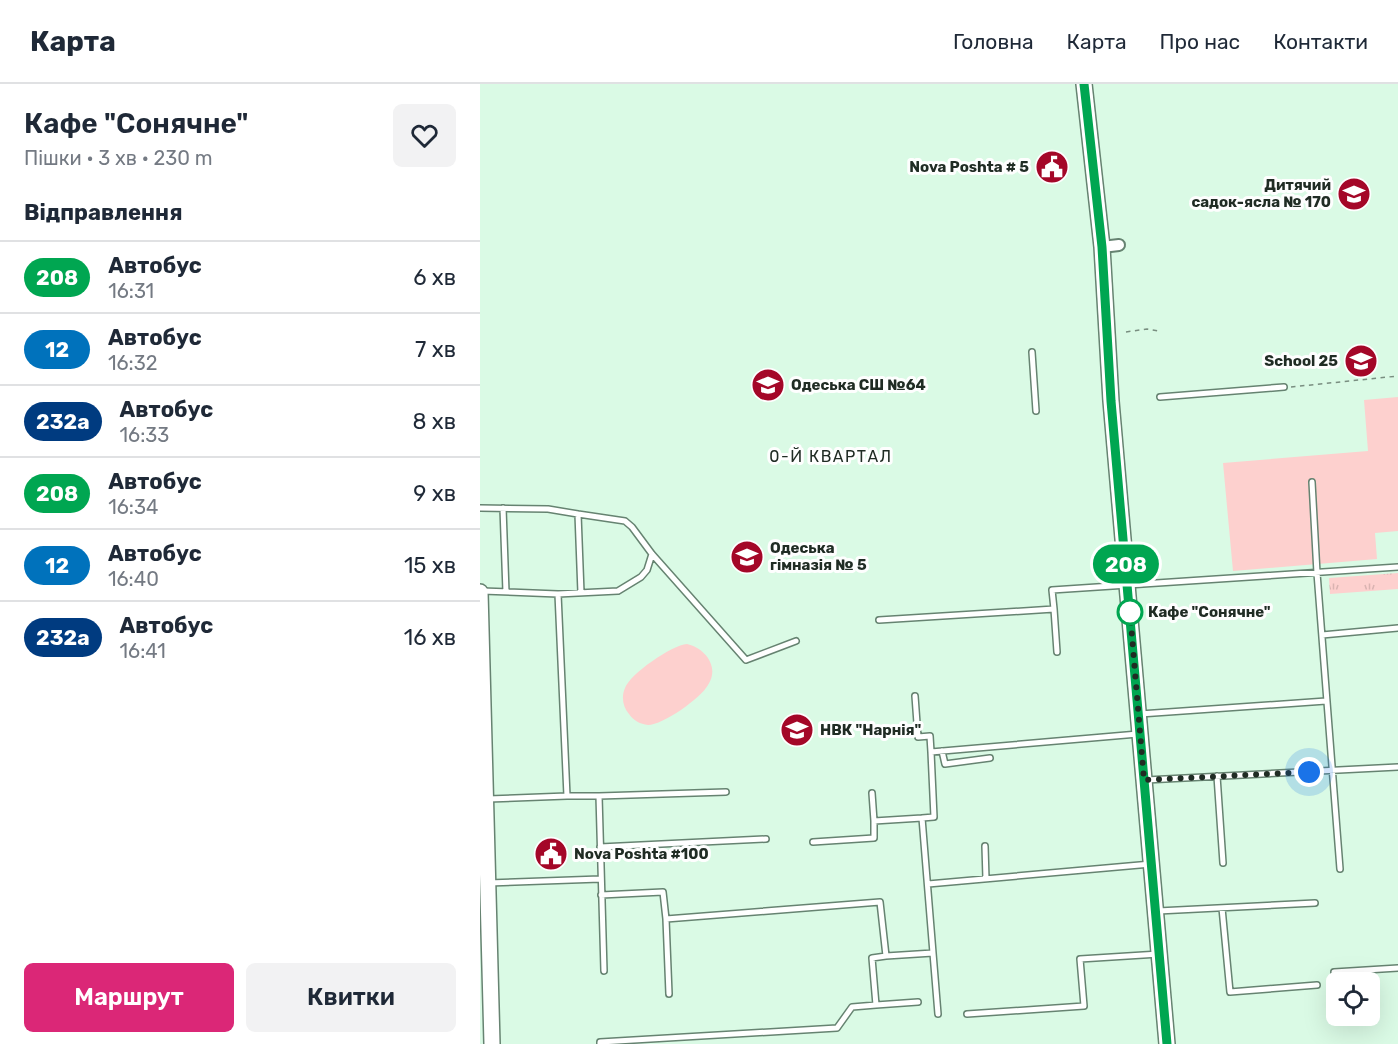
<!DOCTYPE html>
<html lang="uk">
<meta charset="utf-8">
<style>
:root{--surface:#fff;--page:#f2f2f3;--text:#1f2937;--muted:#747a83;--line:#e0e1e3;--accent:#db2777}
body{margin:0;font-family:Rubik,sans-serif;background:var(--page);color:var(--text);height:100vh;display:flex;flex-direction:column;font-size:22px;white-space:nowrap}
*{box-sizing:border-box;margin:0}
p{font-size:20px;color:var(--muted)}
.icon{flex:none;width:33px;height:33px;fill:none;stroke:currentColor;stroke-width:2;stroke-linecap:round;stroke-linejoin:round}
.map{position:relative;flex:1;overflow:hidden}
.panel{display:flex;flex-direction:column;background:var(--surface);width:480px}
.panel>*{flex:none}
.badge{padding:0 12px;border-radius:20px;font-size:21px;line-height:39px}
.controls{position:absolute;left:846px;top:888px;display:grid;gap:12px}
.controls a{display:grid;place-items:center;width:54px;height:54px;border-radius:9px;background:var(--surface);box-shadow:0 6px 24px #0002;font-size:30px}
.you{position:absolute;width:30px;height:30px;margin:-15px;border:4px solid #fff;border-radius:50%;background:#1a73e8;box-shadow:0 0 0 9px #1a73e833}
.map>.badge{position:absolute;translate:-50% -50%;box-shadow:0 0 0 3px #fff}
h2{padding:0 24px;font-size:22px;line-height:54px}
.round{display:grid;place-items:center;flex:none;width:63px;height:63px;border-radius:9px;background:var(--page)}
.headline{display:flex;align-items:center;justify-content:space-between;height:102px;padding:0 24px}
h1{font-size:28px;font-weight:600;line-height:45px}
.cta{display:flex;gap:12px;margin-top:auto;padding:12px 24px}
.cta a{flex:1;height:69px;border-radius:9px;background:var(--accent);color:#fff;font-size:24px;font-weight:600;line-height:69px;text-align:center}
.cta a+a{background:var(--page);color:var(--text)}
ul{padding:0;list-style:none}
li{display:flex;align-items:center;gap:18px;height:72px;padding:0 24px;border-top:2px solid var(--line)}
li div{flex:1}
li b{display:block;font-size:22px}
li em{font-style:normal}
li .badge{min-width:66px;font-weight:700;text-align:center}
header{display:flex;align-items:center;gap:36px;box-sizing:border-box;height:84px;padding:0 30px;background:var(--surface);border-bottom:2px solid var(--line)}
header strong{font-size:28px}
nav{display:flex;gap:33px;margin-inline-start:auto;font-size:21px}
main{display:flex;flex:1;min-height:0}
.map>svg:first-child{display:block}
.grass{fill:url(#grass-tufts)}
.garden{fill:#fdd0ce}
.lines{fill:none;stroke-linecap:round;stroke-linejoin:round}
.service-casing{stroke:#668371;stroke-width:8}
.minor-casing{stroke:#668371;stroke-width:14}
.secondary-casing{stroke:#668371;stroke-width:18}
.path{stroke:#798e80;stroke-width:1.5;stroke-dasharray:4.5 4.5;stroke-linecap:butt}
.service{stroke:#fff;stroke-width:5}
.minor{stroke:#fff;stroke-width:10}
.secondary{stroke:#fff;stroke-width:15}
.line-casing{stroke:#fff;stroke-width:14}
.line{stroke:#00a651;stroke-width:9}
.walk{stroke:#202c24;stroke-width:6;stroke-dasharray:0 10.8}
.stop-dot{fill:#fff;stroke:#00a651;stroke-width:3}
.labels{text-anchor:middle;dominant-baseline:central;stroke-width:6;stroke-linejoin:round;paint-order:stroke}
.poi-label{font-size:15px;font-weight:bold;fill:#202c24;stroke:#fefefe;text-anchor:start}
.stop-label{font-size:15px;font-weight:bold;fill:#202c24;stroke:#fefefe;text-anchor:start}
.neighbourhood-label{font-size:16px;letter-spacing:1.5px;fill:#202c24;stroke:#fefefe}
</style>
<header>
<strong>Карта</strong>
<nav><a>Головна</a><a>Карта</a><a>Про нас</a><a>Контакти</a></nav>
</header>
<main>
<section class="panel">
<div class="headline"><div><h1>Кафе &quot;Сонячне&quot;</h1><p>Пішки · 3 хв · 230 m</p></div><a class="round"><svg class="icon" aria-label="heart" viewBox="0 0 24 24"><path d="M12 20l-8-8c-3-5 5-10 8-4 3-6 11-1 8 4z"/></svg></a></div>
<h2>Відправлення</h2>
<ul>
<li><span class="badge" style="background:#00a651;color:#fff">208</span><div><b>Автобус</b><p>16:31</p></div><em>6 хв</em></li>
<li><span class="badge" style="background:#0072bc;color:#fff">12</span><div><b>Автобус</b><p>16:32</p></div><em>7 хв</em></li>
<li><span class="badge" style="background:#003b80;color:#fff">232а</span><div><b>Автобус</b><p>16:33</p></div><em>8 хв</em></li>
<li><span class="badge" style="background:#00a651;color:#fff">208</span><div><b>Автобус</b><p>16:34</p></div><em>9 хв</em></li>
<li><span class="badge" style="background:#0072bc;color:#fff">12</span><div><b>Автобус</b><p>16:40</p></div><em>15 хв</em></li>
<li><span class="badge" style="background:#003b80;color:#fff">232а</span><div><b>Автобус</b><p>16:41</p></div><em>16 хв</em></li>
</ul>
<div class="cta"><a>Маршрут</a><a>Квитки</a></div>
</section>
<div class="map">
<svg width="918" height="960" viewBox="0 0 918 960">
<defs>
<pattern id="grass-tufts" width="24" height="20" patternUnits="userSpaceOnUse" patternTransform="scale(1.5)"><rect width="24" height="20" fill="#fdd0ce"/><path d="M3 7l-1-3M5 7V3M7 7l1-3M15 17l-1-3M17 17v-4M19 17l1-3" fill="none" stroke="#d9b3b1"/></pattern>
</defs>
<rect width="100%" height="100%" fill="#dafae5"/>
<!-- grass -->
<path class="grass" d="M918,489V505L850,510L849,494Z"/>
<!-- garden -->
<path class="garden" d="M918,313V447L895,449L897,475L753,487L743,379L888,367L884,316Z
M207,560C225,564 240,583 228,601C221,614 183,641 168,641C160,640 154,637 149,630C143,623 141,613 145,604C150,590 192,561 207,560Z"/>
<g class="lines">
<!-- service casing -->
<g class="service-casing">
<path id="service" d="M552,268L556,327
M680,313L804,303
M832,398L837,489L860,785
M0,424L68,425L98,430L101,509
M23,424L26,508
M98,430L145,437L152,443L172,470L266,576L316,557
M2,507L78,510L138,507L161,493L167,486L172,470
M574,525L577,568
M399,536L574,525L572,506L918,483
M842,551L918,544
M435,612L438,653L450,652L451,668
M660,630L846,617
M462,667L465,680L510,674
M737,692L743,779
M666,696L918,683
M392,709L394,737L442,734
M87,712H119L124,887
M119,712L246,708
M8,715L87,712L78,510
M333,758L394,754V737
M505,762L506,795
M120,763L286,755
M8,799L120,795
M448,800L671,780
M121,811L183,808L186,835L400,818L406,872L453,869L442,734L454,733L451,668L658,650
M742,824L750,908L837,901
M678,827L835,819
M186,835L189,910
M453,869L458,930
M406,872L392,874L396,921L438,918
M854,888L918,884
M487,930L604,922L600,875L679,870
M120,960V958L357,944L372,923L396,921"/>
</g>
<!-- minor casing -->
<g class="minor-casing">
<path id="minor" d="M622,163L639,161"/>
</g>
<!-- secondary casing -->
<g class="secondary-casing">
<path id="secondary" d="M604,0L622,163L631,317L687,960
M0,508L12,960"/>
</g>
<!-- path -->
<path class="path" d="M646,248L667,245L678,247
M811,303L918,292"/>
<!-- service -->
<use href="#service" class="service"/>
<!-- minor -->
<use href="#minor" class="minor"/>
<!-- secondary -->
<use href="#secondary" class="secondary"/>
</g>
<g class="lines">
<!-- line casing -->
<g class="line-casing">
<path id="line" d="M604,0L622,163L631,317L687,960"/>
</g>
<!-- line -->
<use href="#line" class="line"/>
<!-- walk -->
<path class="walk" d="M650,528L664,696L829,688"/>
</g>
<!-- icons -->
<defs>
<g id="civic-disc" transform="scale(1.725)"><circle r="9.5" fill="#a40728" stroke="#fefefe"/><path d="M-.6-6.5H3V-4.5H.6V-3L4-1V1h2V6H-6V1h2V-1L-.6-3ZM-1.2 2.5V6h2.4V2.5Z" fill="#fff"/></g>
<g id="school-disc" transform="scale(1.725)"><circle r="9.5" fill="#a40728" stroke="#fefefe"/><path d="M0-5L7-2L0 1L-7-2ZM-4 1L0 2.5L4 1V4Q0 6-4 4Z" fill="#fff"/></g>
</defs>
<g fill-rule="evenodd">
<use href="#civic-disc" x="572" y="83"/>
<use href="#school-disc" x="874" y="110"/>
<use href="#school-disc" x="881" y="277"/>
<use href="#school-disc" x="288" y="301"/>
<use href="#school-disc" x="267" y="473"/>
<use href="#school-disc" x="317" y="646"/>
<use href="#civic-disc" x="71" y="770"/>
</g>
<!-- markers -->
<circle class="stop-dot" cx="650" cy="528" r="12"/>
<g class="labels">
<!-- poi labels -->
<g class="poi-label">
<text x="549" y="83" text-anchor="end">Nova Poshta # 5</text>
<text x="851" y="101" text-anchor="end">Дитячий<tspan x="851" dy="17">садок-ясла № 170</tspan></text>
<text x="858" y="277" text-anchor="end">School 25</text>
<text x="311" y="301">Одеська СШ №64</text>
<text x="290" y="464">Одеська<tspan x="290" dy="17">гімназія № 5</tspan></text>
<text x="340" y="646">НВК "Нарнія"</text>
<text x="94" y="770">Nova Poshta #100</text>
</g>
<!-- stop labels -->
<g class="stop-label">
<text x="668" y="528">Кафе "Сонячне"</text>
</g>
<!-- neighbourhood labels -->
<g class="neighbourhood-label">
<text x="351" y="372">0-Й КВАРТАЛ</text>
</g>
</g>
</svg>
<div class="controls">
<a><svg class="icon" aria-label="locate" viewBox="0 0 24 24"><circle cx="12" cy="12" r="6"/><path d="M12 2v4M12 18v4M2 12h4M18 12h4"/></svg></a>
</div>
<div class="you" style="left:829px;top:688px"></div>
<b class="badge" style="left:646px;top:480px;background:#00a651;color:#fff">208</b>
</div>
</main>
